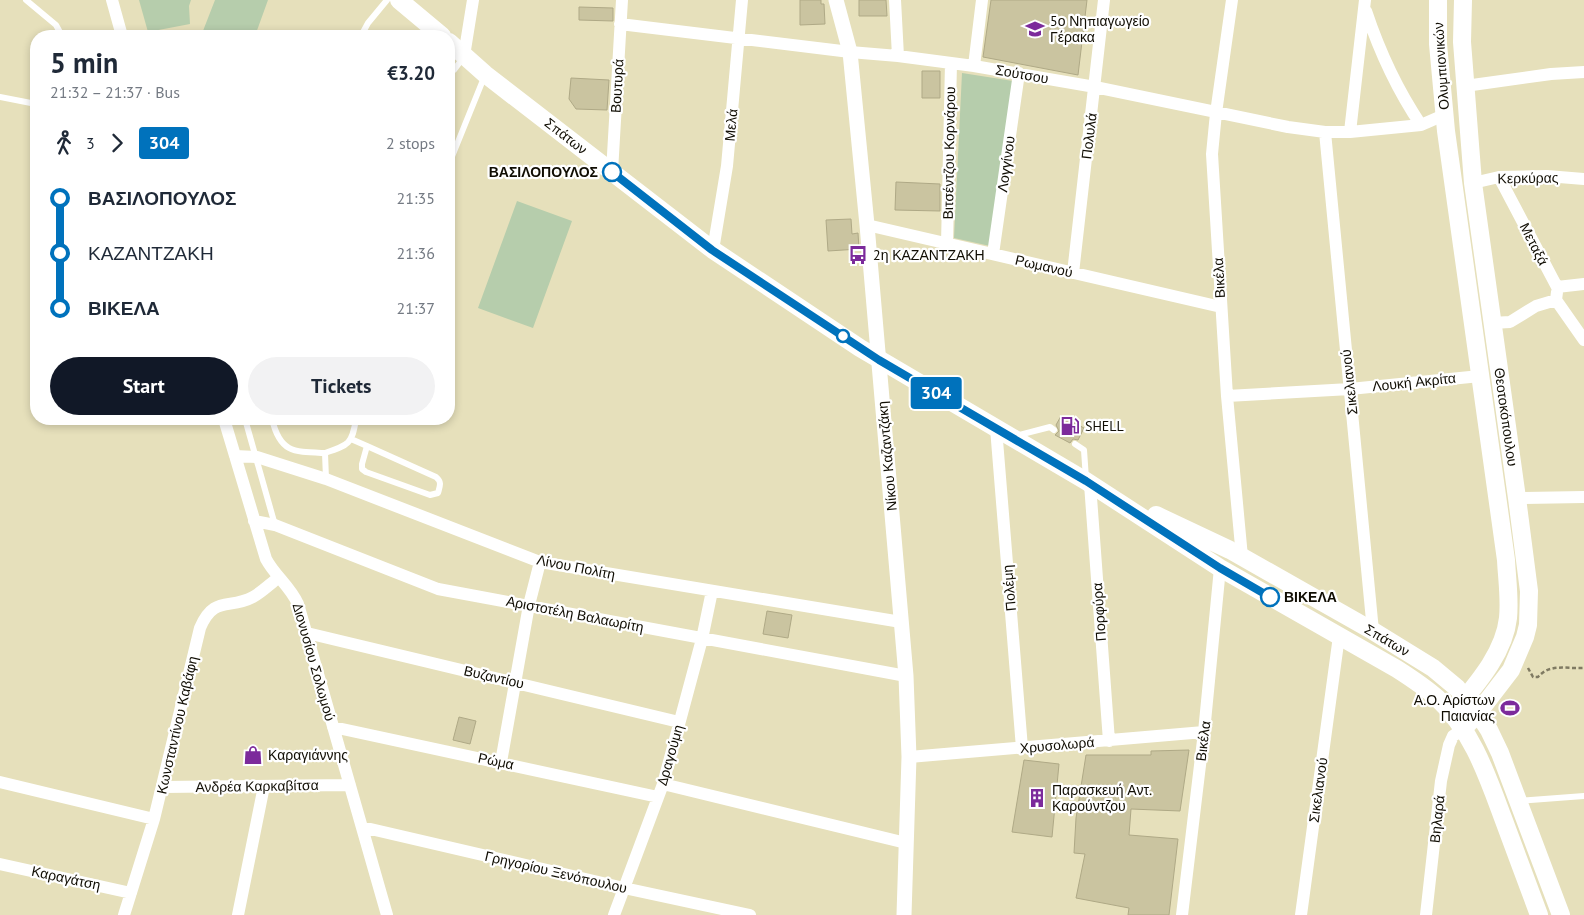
<!DOCTYPE html>
<meta charset="utf-8">
<style>
:root{--surface:#fff;--page:#f2f2f3;--text:#1f2937;--muted:#747a83;--accent:#111827}
body{margin:0;font-family:"PT Sans",sans-serif;background:var(--page);color:var(--text);height:100vh;display:flex;flex-direction:column;font-size:19px;white-space:nowrap}
*{box-sizing:border-box;margin:0}
p{font-size:16px;color:var(--muted)}
.icon{flex:none;width:28px;height:28px;fill:none;stroke:currentColor;stroke-width:2;stroke-linecap:round;stroke-linejoin:round}
.map{position:relative;flex:1;overflow:hidden}
.drawer{position:absolute;left:30px;top:30px;width:425px;height:395px;display:flex;flex-direction:column;background:var(--surface);border-radius:20px;box-shadow:0 2px 8px #0003}
.drawer>*{flex:none}
.badge{padding:0 10px;border-radius:4px;font-size:18px;line-height:32px}
.map>.badge{position:absolute;translate:-50% -50%;box-shadow:0 0 0 2px #fff}
.legs{display:flex;align-items:center;gap:8px;height:55px;padding:0 20px;font-size:16px}
.legs p{margin-inline-start:auto}
.summary{display:flex;align-items:center;justify-content:space-between;height:85px;padding:0 20px}
h1{font-size:28px;font-weight:700;line-height:38px}
.action{display:flex;gap:10px;margin-top:auto;padding:10px 20px}
.action a{flex:1;height:58px;border-radius:30px;background:var(--accent);color:#fff;font-size:20px;font-weight:700;line-height:58px;text-align:center}
.action a+a{background:var(--page);color:var(--text)}
ul{padding:0 20px;list-style:none}
li{display:flex;align-items:center;gap:18px;height:55px;font-size:19px}
li i{display:grid;place-items:center;width:8px;height:100%;margin:0 6px;background:currentColor}
li i::after{content:'';width:12px;height:12px;margin:-6px;border:4px solid;border-radius:50%;background:var(--surface)}
li p{margin-inline-start:auto}
li:first-child i{background:linear-gradient(#0000 50%,currentColor 0)}
li:last-child i{background:linear-gradient(currentColor 50%,#0000 0)}
.map>svg:first-child{display:block}
.green{fill:#b6cdac}
.building{fill:#cac4a0;stroke:#afa986}
.lines{fill:none;stroke-linecap:round;stroke-linejoin:round}
.path{stroke:#7f7a62;stroke-width:2.5;stroke-dasharray:4 2.5;stroke-linecap:butt}
.service{stroke:#fff;stroke-width:6}
.minor{stroke:#fff;stroke-width:12}
.tertiary{stroke:#fff;stroke-width:15}
.secondary{stroke:#fff;stroke-width:18}
.line-1-casing{stroke:#fff;stroke-width:11}
.line-1{stroke:#0072bc;stroke-width:8}
.stop-1-dot{fill:#fff;stroke:#0072bc;stroke-width:2.5}
.labels{text-anchor:middle;dominant-baseline:central;stroke-width:4.5;stroke-linejoin:round;paint-order:stroke}
.poi-label{font-size:14px;fill:#100d03;stroke:#fff;text-anchor:start}
.street-label{font-size:14px;fill:#100d03;stroke:#fff}
.stop-label{font-size:14px;font-weight:bold;fill:#100d03;stroke:#fff;text-anchor:end}
</style>
<div class="map">
<svg width="1584" height="915" viewBox="0 0 1584 915">
<rect width="100%" height="100%" fill="#e6e0bb"/>
<!-- green -->
<path class="green" d="M139,0H191L189,6L190,24L148,32Z
M215,0H268L255,36H201Z
M962,73L1013,81L990,246L954,238Z
M517,201L572,221L533,328L478,308Z"/>
<!-- building -->
<path class="building" d="M800,0H821V4H824L825,24L800,25Z
M859,0H886L887,16H859Z
M991,0H1087L1078,75L983,57Z
M579,7L613,8V21L579,20Z
M922,71H940V98H922Z
M571,78L609,80L607,110L576,109L569,99Z
M896,182L940,184V211L895,210Z
M851,219L852,234L858,233L859,249L828,251L826,220Z
M1061,416L1084,428L1078,440L1073,439L1070,443L1055,435L1059,431L1056,425Z
M767,611L792,615L788,638L763,634Z
M459,717L476,721L470,744L453,740Z
M1189,750L1180,811L1131,809L1129,835L1178,839L1169,915H1128L1129,908L1076,898L1085,854L1074,853L1076,818L1086,755H1151V751Z
M1024,760L1059,764L1052,837L1012,832Z"/>
<g class="lines">
<!-- path -->
<path class="path" d="M1528,668L1533,677H1538C1550,663 1567,669 1584,668"/>
<!-- service -->
<path class="service" d="M26,0L56,25L62,36
M361,36L368,23L387,0
M449,72L454,70L463,58
M0,97L36,104
M449,164L485,75
M245,419L275,525
M272,419C280,453 294,452 325,453L326,479
M1015,436L1050,427L1054,430
M351,439L367,446L362,464V469L366,472L430,495L438,493C440,486 442,482 436,477L367,446
M1075,444L1084,450L1086,479
M325,453C349,445 352,444 356,419
M1519,801L1584,796"/>
<!-- minor -->
<path class="minor" d="M112,0L122,36
M895,0L898,56
M1232,0L1216,113L1212,154L1227,396L1242,557
M1366,11C1380,53 1396,88 1421,125
M620,24L850,52L898,56L974,66L1095,87L1288,127L1325,132H1350L1421,125L1444,115
M464,56L473,0
M974,66L982,0
M1465,86L1551,74L1584,72
M1325,132L1373,631
M1350,132L1365,0
M612,172L622,0
M1499,177L1557,287L1584,284
M1473,183L1499,177L1547,176L1584,179
M867,225L1221,307
M947,244L951,63
M713,250L727,166L742,0
M993,254L1019,73
M1073,273L1104,0
M1557,292L1556,300L1584,340
M1492,323L1510,322L1536,306L1556,300
M1227,396L1350,389L1480,376
M224,419L266,559C275,576 290,586 298,604L387,915
M996,428L1022,748
M235,456L257,457L326,479L540,562L901,622
M1090,484L1109,741
M1517,498L1584,497
M254,521L275,525L438,589L906,676
M307,633L679,722
M333,727L658,797
M909,757L1204,732
M501,762L529,605L540,562
M0,782L154,819
M663,784L906,843
M163,787L350,785
M362,827L624,888L750,915
M0,864L131,893
M124,915L154,819L200,628C214,595 229,610 253,597C262,592 270,584 278,578
M238,915L264,786
M614,915L663,784L702,639L712,591
M1182,915L1204,732L1220,568
M1301,915L1339,636
M1426,915L1441,781L1449,745L1453,736L1463,729"/>
<!-- tertiary -->
<path class="tertiary" d="M836,0L850,52L867,225L906,676L909,757L904,915"/>
<!-- secondary -->
<path class="secondary" d="M399,0L442,36
M1438,0V44L1446,131L1506,560C1507,580 1510,599 1508,618C1504,655 1474,687 1452,714
M1463,0L1462,42L1473,183L1517,498L1529,591L1528,625L1525,637L1511,670L1478,713L1463,729
M449,42L485,74L713,250L860,348L1086,481L1220,568L1397,669C1411,678 1425,687 1437,698C1472,730 1487,775 1503,818C1515,850 1527,883 1539,915
M1156,515L1230,550L1373,631L1433,668L1457,688L1478,713L1489,730L1500,753L1561,915"/>
</g>
<g class="lines">
<!-- line-1 casing -->
<g class="line-1-casing">
<path id="line-1" d="M612,172L712,250L879,360L1086,481L1220,568L1270,597"/>
</g>
<!-- line-1 -->
<use href="#line-1" class="line-1"/>
</g>
<!-- icons -->
<defs>
<g id="school-bare" transform="scale(1.5)"><path d="M0-5L7-2L0 1L-7-2ZM-4 1L0 2.5L4 1V4Q0 6-4 4Z" fill="#7c2a9b" stroke="#fff" stroke-width="2.5" paint-order="stroke"/></g>
<g id="bus-bare" transform="scale(1.5)"><path d="M-5-6H5V4H4V6H2V4H-2V6H-4V4H-5ZM-3.5-4V0h7V-4ZM-3.5 1.2v1.5H-2V1.2ZM2 1.2v1.5H3.5V1.2Z" fill="#7c2a9b" stroke="#fff" stroke-width="2.5" paint-order="stroke"/></g>
<g id="fuel-bare" transform="scale(1.5)"><path d="M-5.5-6h7V0h2V4h1.3V-2.5L3-4.5l.8-.8L6-3V5H2.5V1h-1V6h-7ZM-4.2-4.7v3.2H.2V-4.7Z" fill="#7c2a9b" stroke="#fff" stroke-width="2.5" paint-order="stroke"/></g>
<g id="stadium-bare" transform="scale(1.5)"><path d="M0-5a6.5 5 0 1 0 0 10a6.5 5 0 1 0 0-10ZM-3.5-1.8h7v3.6h-7Z" fill="#7c2a9b" stroke="#fff" stroke-width="2.5" paint-order="stroke"/></g>
<g id="shop-bare" transform="scale(1.5)"><path d="M-5-2.5h2.3a2.7 3.5 0 0 1 5.4 0H5L5.5 6h-11ZM-1.5-2.5h3a1.5 2.3 0 0 0-3 0Z" fill="#7c2a9b" stroke="#fff" stroke-width="2.5" paint-order="stroke"/></g>
<g id="building-bare" transform="scale(1.5)"><path d="M-4-6H4V6H1V3H-1V6H-4ZM-2.5-4.3h1.7v1.8h-1.7ZM.8-4.3h1.7v1.8H.8ZM-2.5-1h1.7V.8h-1.7ZM.8-1h1.7V.8H.8Z" fill="#7c2a9b" stroke="#fff" stroke-width="2.5" paint-order="stroke"/></g>
</defs>
<g fill-rule="evenodd">
<use href="#school-bare" x="1035" y="29"/>
<use href="#bus-bare" x="858" y="255"/>
<use href="#fuel-bare" x="1070" y="426"/>
<use href="#stadium-bare" x="1510" y="708"/>
<use href="#shop-bare" x="253" y="755"/>
<use href="#building-bare" x="1037" y="798"/>
</g>
<!-- markers -->
<g class="stop-1-dot">
<circle cx="612" cy="172" r="9"/>
<circle cx="843" cy="336" r="6"/>
<circle cx="1270" cy="597" r="9"/>
</g>
<g class="labels">
<!-- poi labels -->
<g class="poi-label">
<text x="1050" y="21">5ο Νηπιαγωγείο<tspan x="1050" dy="16">Γέρακα</tspan></text>
<text x="873" y="255">2η ΚΑΖΑΝΤΖΑΚΗ</text>
<text x="1085" y="426">SHELL</text>
<text x="1495" y="700" text-anchor="end">Α.Ο. Αρίστων<tspan x="1495" dy="16">Παιανίας</tspan></text>
<text x="268" y="755">Καραγιάννης</text>
<text x="1052" y="790">Παρασκευή Αντ.<tspan x="1052" dy="16">Καρούντζου</tspan></text>
</g>
<!-- street labels -->
<g class="street-label">
<text transform="translate(1441 66) rotate(-94)">Ολυμπιονικών</text>
<text transform="translate(1022 74) rotate(10)">Σούτσου</text>
<text transform="translate(617 86) rotate(-87)">Βουτυρά</text>
<text transform="translate(731 125) rotate(-85)">Μελά</text>
<text transform="translate(566 136) rotate(38)">Σπάτων</text>
<text transform="translate(1089 136) rotate(-83)">Πολυλά</text>
<text transform="translate(949 153) rotate(-89)">Βιτσέντζου Κορνάρου</text>
<text transform="translate(1006 164) rotate(-82)">Λογγίνου</text>
<text transform="translate(1528 178) rotate(-1)">Κερκύρας</text>
<text transform="translate(1534 244) rotate(63)">Μεταξά</text>
<text transform="translate(1044 266) rotate(13)">Ρωμανού</text>
<text transform="translate(1219 278) rotate(-93)">Βικέλα</text>
<text transform="translate(1349 382) rotate(-96)">Σικελιανού</text>
<text transform="translate(1414 382) rotate(-6)">Λουκή Ακρίτα</text>
<text transform="translate(1506 417) rotate(82)">Θεοτοκόπουλου</text>
<text transform="translate(887 456) rotate(-95)">Νίκου Καζαντζάκη</text>
<text transform="translate(576 567) rotate(11)">Λίνου Πολίτη</text>
<text transform="translate(1009 588) rotate(-95)">Πολέμη</text>
<text transform="translate(1099 612) rotate(-94)">Πορφύρα</text>
<text transform="translate(575 614) rotate(11)">Αριστοτέλη Βαλαωρίτη</text>
<text transform="translate(1387 640) rotate(30)">Σπάτων</text>
<text transform="translate(314 662) rotate(74)">Διονυσίου Σολωμού</text>
<text transform="translate(494 677) rotate(13)">Βυζαντίου</text>
<text transform="translate(177 725) rotate(-77)">Κωνσταντίνου Καβάφη</text>
<text transform="translate(1203 741) rotate(-83)">Βικέλα</text>
<text transform="translate(1057 745) rotate(-5)">Χρυσολωρά</text>
<text transform="translate(670 755) rotate(-74)">Δραγούμη</text>
<text transform="translate(496 761) rotate(12)">Ρώμα</text>
<text transform="translate(257 786) rotate(-1)">Ανδρέα Καρκαβίτσα</text>
<text transform="translate(1318 790) rotate(-82)">Σικελιανού</text>
<text transform="translate(1437 819) rotate(-84)">Βηλαρά</text>
<text transform="translate(556 872) rotate(13)">Γρηγορίου Ξενόπουλου</text>
<text transform="translate(66 878) rotate(12)">Καραγάτση</text>
</g>
<!-- stop labels -->
<g class="stop-label">
<text x="598" y="172">ΒΑΣΙΛΟΠΟΥΛΟΣ</text>
<text x="1284" y="597" text-anchor="start">ΒΙΚΕΛΑ</text>
</g>
</g>
</svg>
<b class="badge" style="left:936px;top:393px;background:#0072bc;color:#fff">304</b>
<section class="drawer">
<div class="summary"><div><h1>5 min</h1><p>21:32 – 21:37 · Bus</p></div><b>€3.20</b></div>
<div class="legs"><svg class="icon" aria-label="walk" viewBox="0 0 24 24"><circle cx="13" cy="4" r="2"/><path d="M13 8l-2 6 4 7M11 14l-3 7M7 12l3-4h3l4 4"/></svg>3<svg class="icon" aria-label="forward" viewBox="0 0 24 24"><path d="M9 5l7 7-7 7"/></svg><b class="badge" style="background:#0072bc;color:#fff">304</b><p>2 stops</p></div>
<ul>
<li><i style="color:#0072bc"></i><b>ΒΑΣΙΛΟΠΟΥΛΟΣ</b><p>21:35</p></li>
<li><i style="color:#0072bc"></i><span>ΚΑΖΑΝΤΖΑΚΗ</span><p>21:36</p></li>
<li><i style="color:#0072bc"></i><b>ΒΙΚΕΛΑ</b><p>21:37</p></li>
</ul>
<div class="action"><a>Start</a><a>Tickets</a></div>
</section>
</div>
